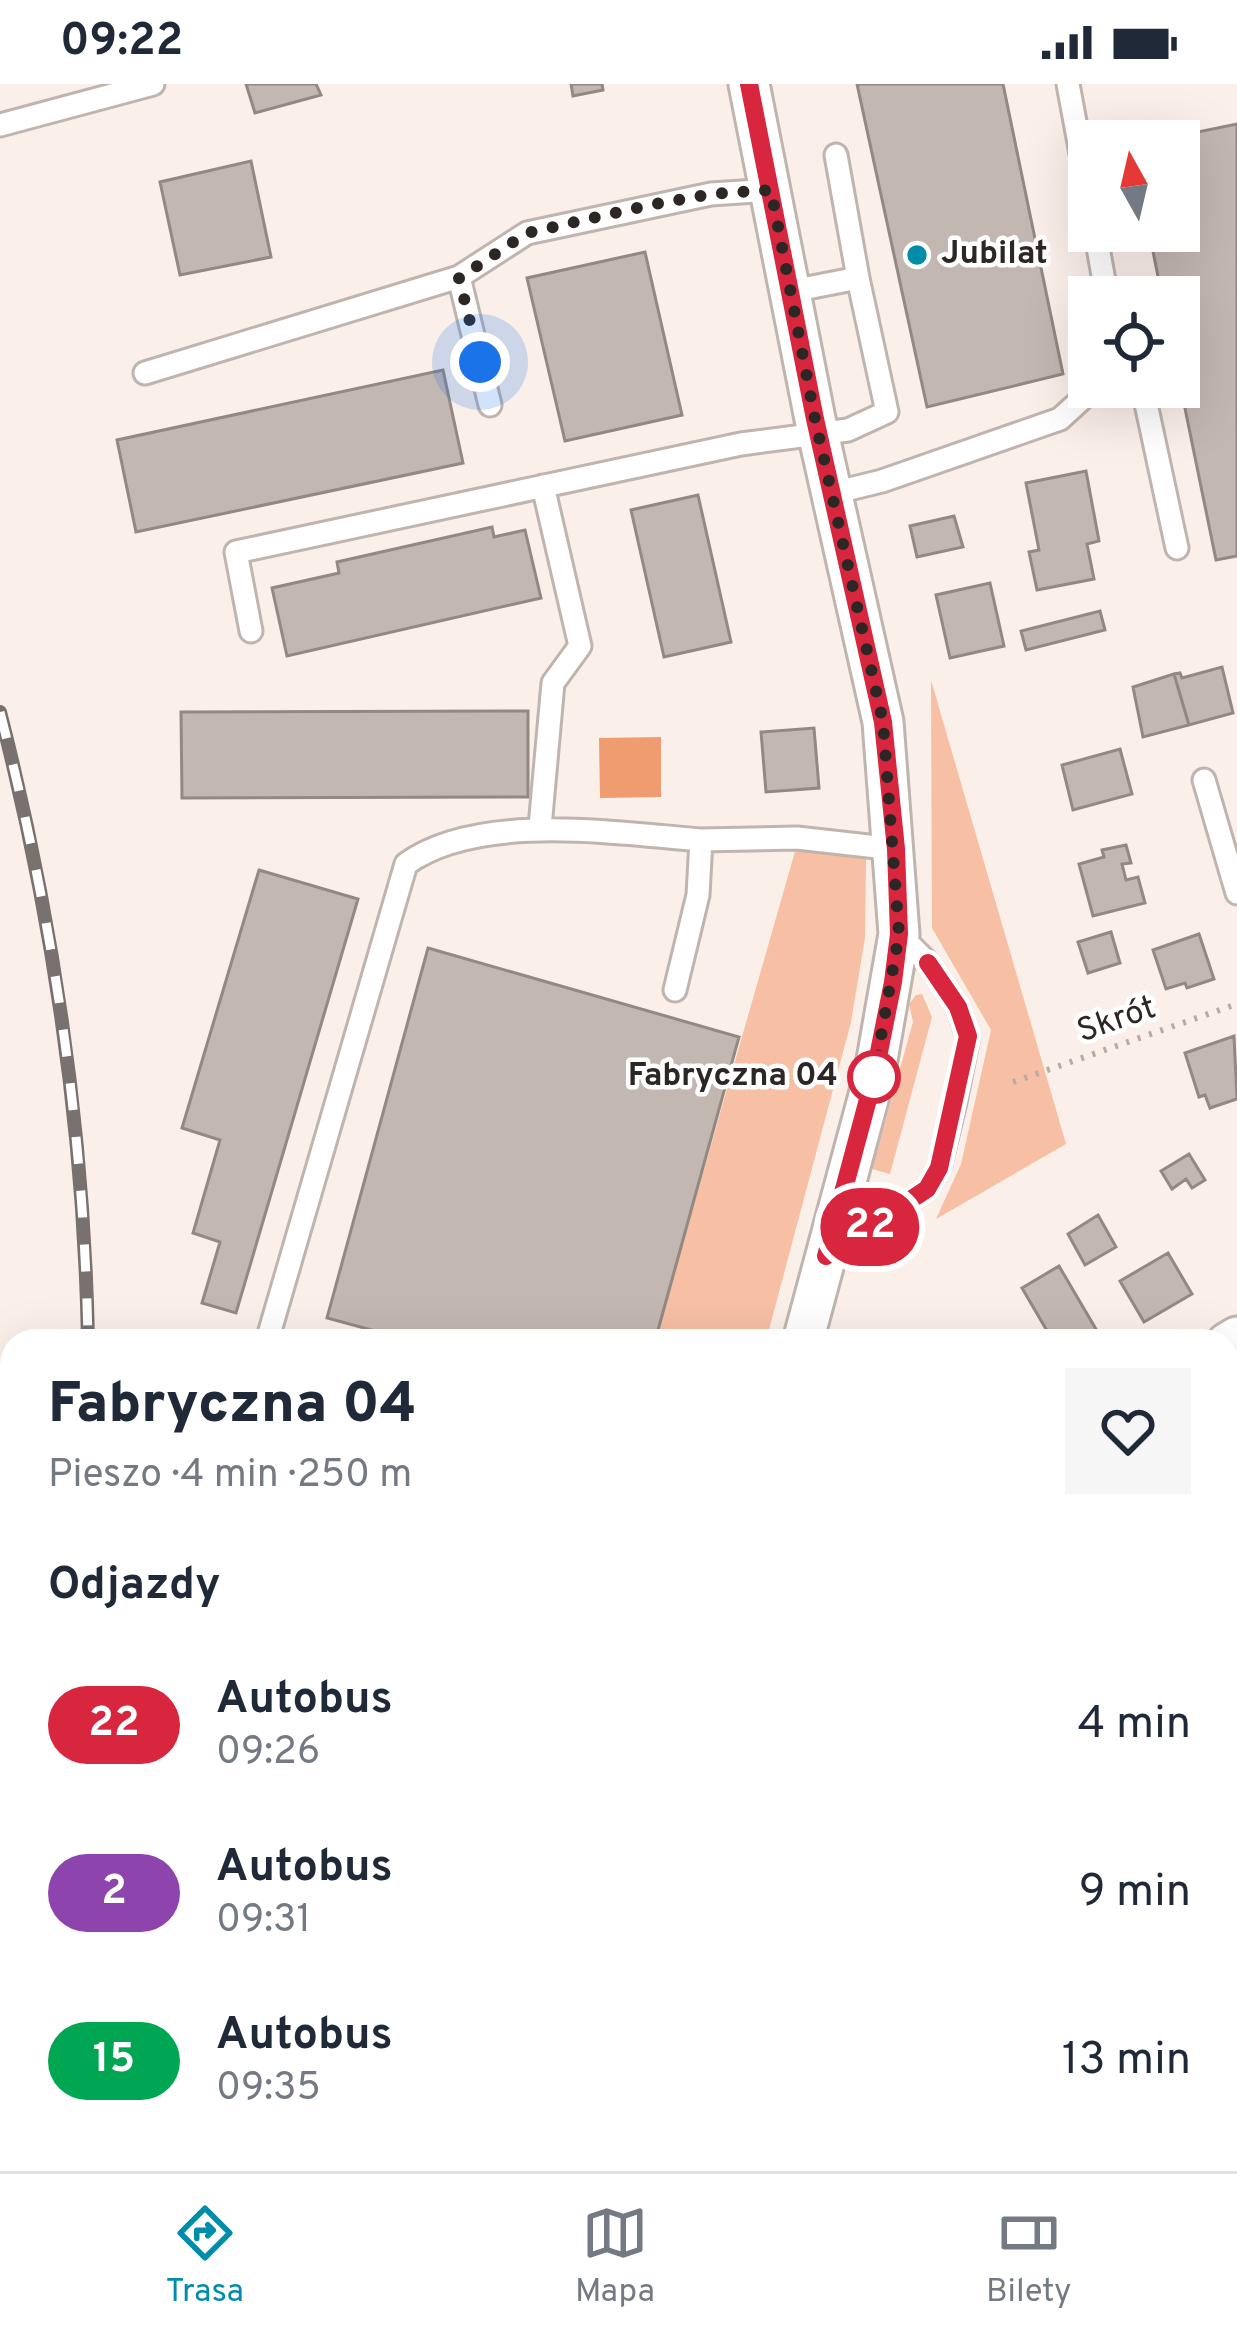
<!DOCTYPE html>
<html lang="pl">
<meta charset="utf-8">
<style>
:root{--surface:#fff;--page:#f6f6f7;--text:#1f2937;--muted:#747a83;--line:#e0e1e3;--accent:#008daa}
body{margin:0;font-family:Overpass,sans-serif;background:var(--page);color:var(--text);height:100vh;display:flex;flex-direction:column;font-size:45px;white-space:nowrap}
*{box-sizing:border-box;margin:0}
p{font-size:39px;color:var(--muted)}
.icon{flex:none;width:66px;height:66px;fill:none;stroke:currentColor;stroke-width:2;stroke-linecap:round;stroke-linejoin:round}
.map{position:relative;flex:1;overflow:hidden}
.details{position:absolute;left:0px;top:1245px;width:1239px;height:843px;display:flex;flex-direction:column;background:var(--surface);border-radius:36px 36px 0 0;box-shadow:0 12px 48px #0002}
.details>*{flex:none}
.badge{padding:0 24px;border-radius:39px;font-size:42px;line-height:78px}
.needle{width:78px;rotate:352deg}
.buttons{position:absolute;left:1068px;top:36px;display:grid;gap:24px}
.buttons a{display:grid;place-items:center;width:132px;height:132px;border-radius:0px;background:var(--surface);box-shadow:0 12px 48px #0002;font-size:60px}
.you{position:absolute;width:60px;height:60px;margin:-30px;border:9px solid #fff;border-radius:50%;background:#1a73e8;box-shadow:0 0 0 18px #1a73e833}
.map>.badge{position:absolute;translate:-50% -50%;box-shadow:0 0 0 6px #fff}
h2{padding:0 48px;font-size:45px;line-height:108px}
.round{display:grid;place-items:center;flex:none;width:126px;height:126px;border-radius:0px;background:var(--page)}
.headline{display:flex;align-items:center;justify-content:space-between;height:204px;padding:0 48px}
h1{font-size:57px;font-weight:800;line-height:90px}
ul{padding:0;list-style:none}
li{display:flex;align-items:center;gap:36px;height:168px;padding:0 48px}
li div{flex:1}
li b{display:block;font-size:45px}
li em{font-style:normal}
li .badge{min-width:132px;font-weight:700;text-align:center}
.status{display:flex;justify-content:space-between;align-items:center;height:84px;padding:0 60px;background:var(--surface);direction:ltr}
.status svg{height:33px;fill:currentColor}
.menu{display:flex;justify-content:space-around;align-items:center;height:168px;border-top:3px solid var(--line);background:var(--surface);font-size:33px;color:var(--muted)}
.menu a{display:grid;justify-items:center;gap:6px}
.menu .selected{color:var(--accent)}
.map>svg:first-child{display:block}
.green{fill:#f7bfa3}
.water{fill:#f09b70}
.building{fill:#c3b7b1;stroke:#938882;stroke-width:3}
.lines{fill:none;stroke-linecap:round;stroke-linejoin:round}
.service-casing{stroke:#c0b4ae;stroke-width:27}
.minor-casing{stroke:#c0b4ae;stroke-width:45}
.tertiary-casing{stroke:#c0b4ae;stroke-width:54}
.path{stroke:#b6aca7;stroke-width:6;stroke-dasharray:3 9;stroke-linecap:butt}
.service{stroke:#fff;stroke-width:21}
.minor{stroke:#fff;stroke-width:39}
.tertiary{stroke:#fff;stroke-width:48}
.rail-casing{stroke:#79716e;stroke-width:14}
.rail{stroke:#fff;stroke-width:9;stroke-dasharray:27;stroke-linecap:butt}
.line-casing{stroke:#fff;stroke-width:27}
.line{stroke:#d7263d;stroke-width:18}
.walk{stroke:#2c2725;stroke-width:12;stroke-dasharray:0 21.6}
.poi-dot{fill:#008daa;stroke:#fff;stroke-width:4.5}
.stop-dot{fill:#fff;stroke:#d7263d;stroke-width:6}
.labels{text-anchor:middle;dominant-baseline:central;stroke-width:9;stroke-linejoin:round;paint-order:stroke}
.poi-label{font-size:33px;font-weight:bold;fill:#2c2725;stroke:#fff;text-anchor:start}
.street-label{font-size:33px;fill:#2c2725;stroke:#fff}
.stop-label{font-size:33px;font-weight:bold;fill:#2c2725;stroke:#fff;text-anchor:end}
</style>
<div class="status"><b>09:22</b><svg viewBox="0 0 49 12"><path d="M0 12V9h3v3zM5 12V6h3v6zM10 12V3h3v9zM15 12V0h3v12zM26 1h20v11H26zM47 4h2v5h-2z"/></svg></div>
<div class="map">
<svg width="1237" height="2087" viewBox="0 0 1237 2087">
<rect width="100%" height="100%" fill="#fbefe9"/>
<!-- green -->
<path class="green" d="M931,596L1066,1060L936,1135L961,1080L991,946L932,844Z
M796,764L866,772L865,854L851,938L766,1257H655Z
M922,910L932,933L890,1090L872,1085L913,938L909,920L916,911Z"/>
<!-- water -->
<path class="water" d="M661,653V713L600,714L599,654Z"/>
<!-- building -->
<path class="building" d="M246,0H316L321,11L255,29Z
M571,0H602L603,6L573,12Z
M857,0H1003L1063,290L927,323Z
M1237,40V472L1216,476L1179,295V213H1162L1149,147H1179V57H1154Z
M251,77L271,173L180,191L160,98Z
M645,168L682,331L565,357L527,194Z
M443,286L463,379L136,448L117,356Z
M1086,387L1099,457L1087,460L1094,495L1037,506L1029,468L1039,466L1026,399Z
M698,411L731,558L664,573L631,426Z
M954,432L963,463L917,473L910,442Z
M492,443L494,453L525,446L541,514L287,572L272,504L339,489L337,478Z
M990,499L1004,562L950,574L936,511Z
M1100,527L1105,546L1026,566L1021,547Z
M1222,583L1233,629L1189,641L1174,590L1180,589L1182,594Z
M1174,590L1189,641L1143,653L1133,603Z
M528,627V713L182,714L181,628Z
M814,644L819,704L766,708L761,648Z
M1120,665L1132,710L1073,726L1062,681Z
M1126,761L1131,779L1122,780L1126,796L1138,793L1145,819L1093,832L1079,780L1104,773L1102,766Z
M259,786L358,815L236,1229L202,1219L220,1158L193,1149L220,1056L182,1044Z
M1111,848L1120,879L1088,889L1078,858Z
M1199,850L1214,895L1187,904L1185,899L1166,905L1153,866Z
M428,864L739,953L655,1257H412L327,1234Z
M1234,952L1237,1015L1210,1024L1205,1011L1199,1013L1185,969Z
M1189,1070L1205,1096L1192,1104L1186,1095L1172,1105L1161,1087Z
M1098,1131L1116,1163L1085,1181L1068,1150Z
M1168,1169L1192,1210L1144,1238L1120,1197Z
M1059,1182L1100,1252L1091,1257H1053L1022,1204Z
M1227,1364L1237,1381V1423L1227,1429Z
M1228,1882H1237V2087H1161L1146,2076H1227Z
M85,2076H127L124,2087Z
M333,2076H399L395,2087H358Z
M626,2076H682L679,2087H623Z
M763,2076H815L829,2080L827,2087H760Z"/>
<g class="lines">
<!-- service casing -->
<g class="service-casing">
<path id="service" d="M1068,0L1089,113
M0,41L153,0
M1095,147L1107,213
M459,193L490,321
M792,207L858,194L836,71
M145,289L459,193L527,149L711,110L771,106
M1136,303L1145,315L1177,464
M833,409L882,397L1060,335L1095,303
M251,547L236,468L741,360L848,346L887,328L858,194
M1204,696L1237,809
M540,743L553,599L580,562L543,402
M675,906L698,811L701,756L797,754L895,765
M830,1170L927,1105L939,1084L955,1018L968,953L958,923L928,879L899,850
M267,1257L406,780C478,728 616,749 701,756
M1227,1785H1237"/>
</g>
<!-- minor casing -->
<g class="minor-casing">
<path id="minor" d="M749,0L815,335L883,638L899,850L874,993L803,1257
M1227,1259L1237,1253
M1050,2076L1056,2087
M555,2087L559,2076"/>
</g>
<!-- tertiary casing -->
<g class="tertiary-casing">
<path id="tertiary" d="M0,1474L12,1478
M1227,1743H1237"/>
</g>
<!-- path -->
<path class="path" d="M1013,998L1237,920"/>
<!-- service -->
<use href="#service" class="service"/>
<!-- minor -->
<use href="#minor" class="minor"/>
<!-- tertiary -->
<use href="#tertiary" class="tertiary"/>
<!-- rail casing -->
<g class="rail-casing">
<path id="rail" d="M0,628C53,835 84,1043 88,1257
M0,1876L12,1819
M0,1991L12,1943"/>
</g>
<!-- rail -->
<use href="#rail" class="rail"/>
</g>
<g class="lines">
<!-- line casing -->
<g class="line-casing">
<path id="line" d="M749,0L815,335L883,638L896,765L899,850L893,898L874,993L826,1172L927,1105L939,1084L968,952L958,923L928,879"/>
</g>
<!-- line -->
<use href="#line" class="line"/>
<!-- walk -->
<path class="walk" d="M480,278L459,194L527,149L650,121L711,110L771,106L815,335L883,638L899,850L874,993"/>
</g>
<!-- markers -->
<circle class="poi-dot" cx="917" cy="171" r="12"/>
<circle class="stop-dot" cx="874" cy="993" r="24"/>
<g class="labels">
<!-- poi labels -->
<g class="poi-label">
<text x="941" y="171">Jubilat</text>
</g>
<!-- street labels -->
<g class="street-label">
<text transform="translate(1117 937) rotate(-19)">Skrót</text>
</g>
<!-- stop labels -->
<g class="stop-label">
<text x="838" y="993">Fabryczna 04</text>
</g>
</g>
</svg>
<div class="buttons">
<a><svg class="needle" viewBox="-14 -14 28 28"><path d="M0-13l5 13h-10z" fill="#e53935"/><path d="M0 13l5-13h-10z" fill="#747a83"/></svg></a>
<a><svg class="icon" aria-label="locate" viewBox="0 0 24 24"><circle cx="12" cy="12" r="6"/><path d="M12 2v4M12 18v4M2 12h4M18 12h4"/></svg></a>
</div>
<div class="you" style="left:480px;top:278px"></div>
<b class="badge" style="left:870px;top:1143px;background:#d7263d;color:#fff">22</b>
<section class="details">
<div class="headline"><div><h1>Fabryczna 04</h1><p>Pieszo · 4 min · 250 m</p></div><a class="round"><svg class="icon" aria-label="heart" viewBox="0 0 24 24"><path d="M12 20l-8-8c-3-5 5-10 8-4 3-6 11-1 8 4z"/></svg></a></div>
<h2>Odjazdy</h2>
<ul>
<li><span class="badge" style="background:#d7263d;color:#fff">22</span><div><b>Autobus</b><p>09:26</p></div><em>4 min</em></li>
<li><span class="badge" style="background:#8e44ad;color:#fff">2</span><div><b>Autobus</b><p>09:31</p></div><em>9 min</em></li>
<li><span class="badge" style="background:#00a651;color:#fff">15</span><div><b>Autobus</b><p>09:35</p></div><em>13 min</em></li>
</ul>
</section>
</div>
<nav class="menu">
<a class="selected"><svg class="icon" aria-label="directions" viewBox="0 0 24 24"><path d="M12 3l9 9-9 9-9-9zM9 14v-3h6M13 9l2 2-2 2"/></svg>Trasa</a>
<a><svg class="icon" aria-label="map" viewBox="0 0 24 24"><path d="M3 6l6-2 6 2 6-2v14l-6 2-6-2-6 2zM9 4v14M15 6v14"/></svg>Mapa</a>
<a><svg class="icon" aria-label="tickets" viewBox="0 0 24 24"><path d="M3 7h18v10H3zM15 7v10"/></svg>Bilety</a>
</nav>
